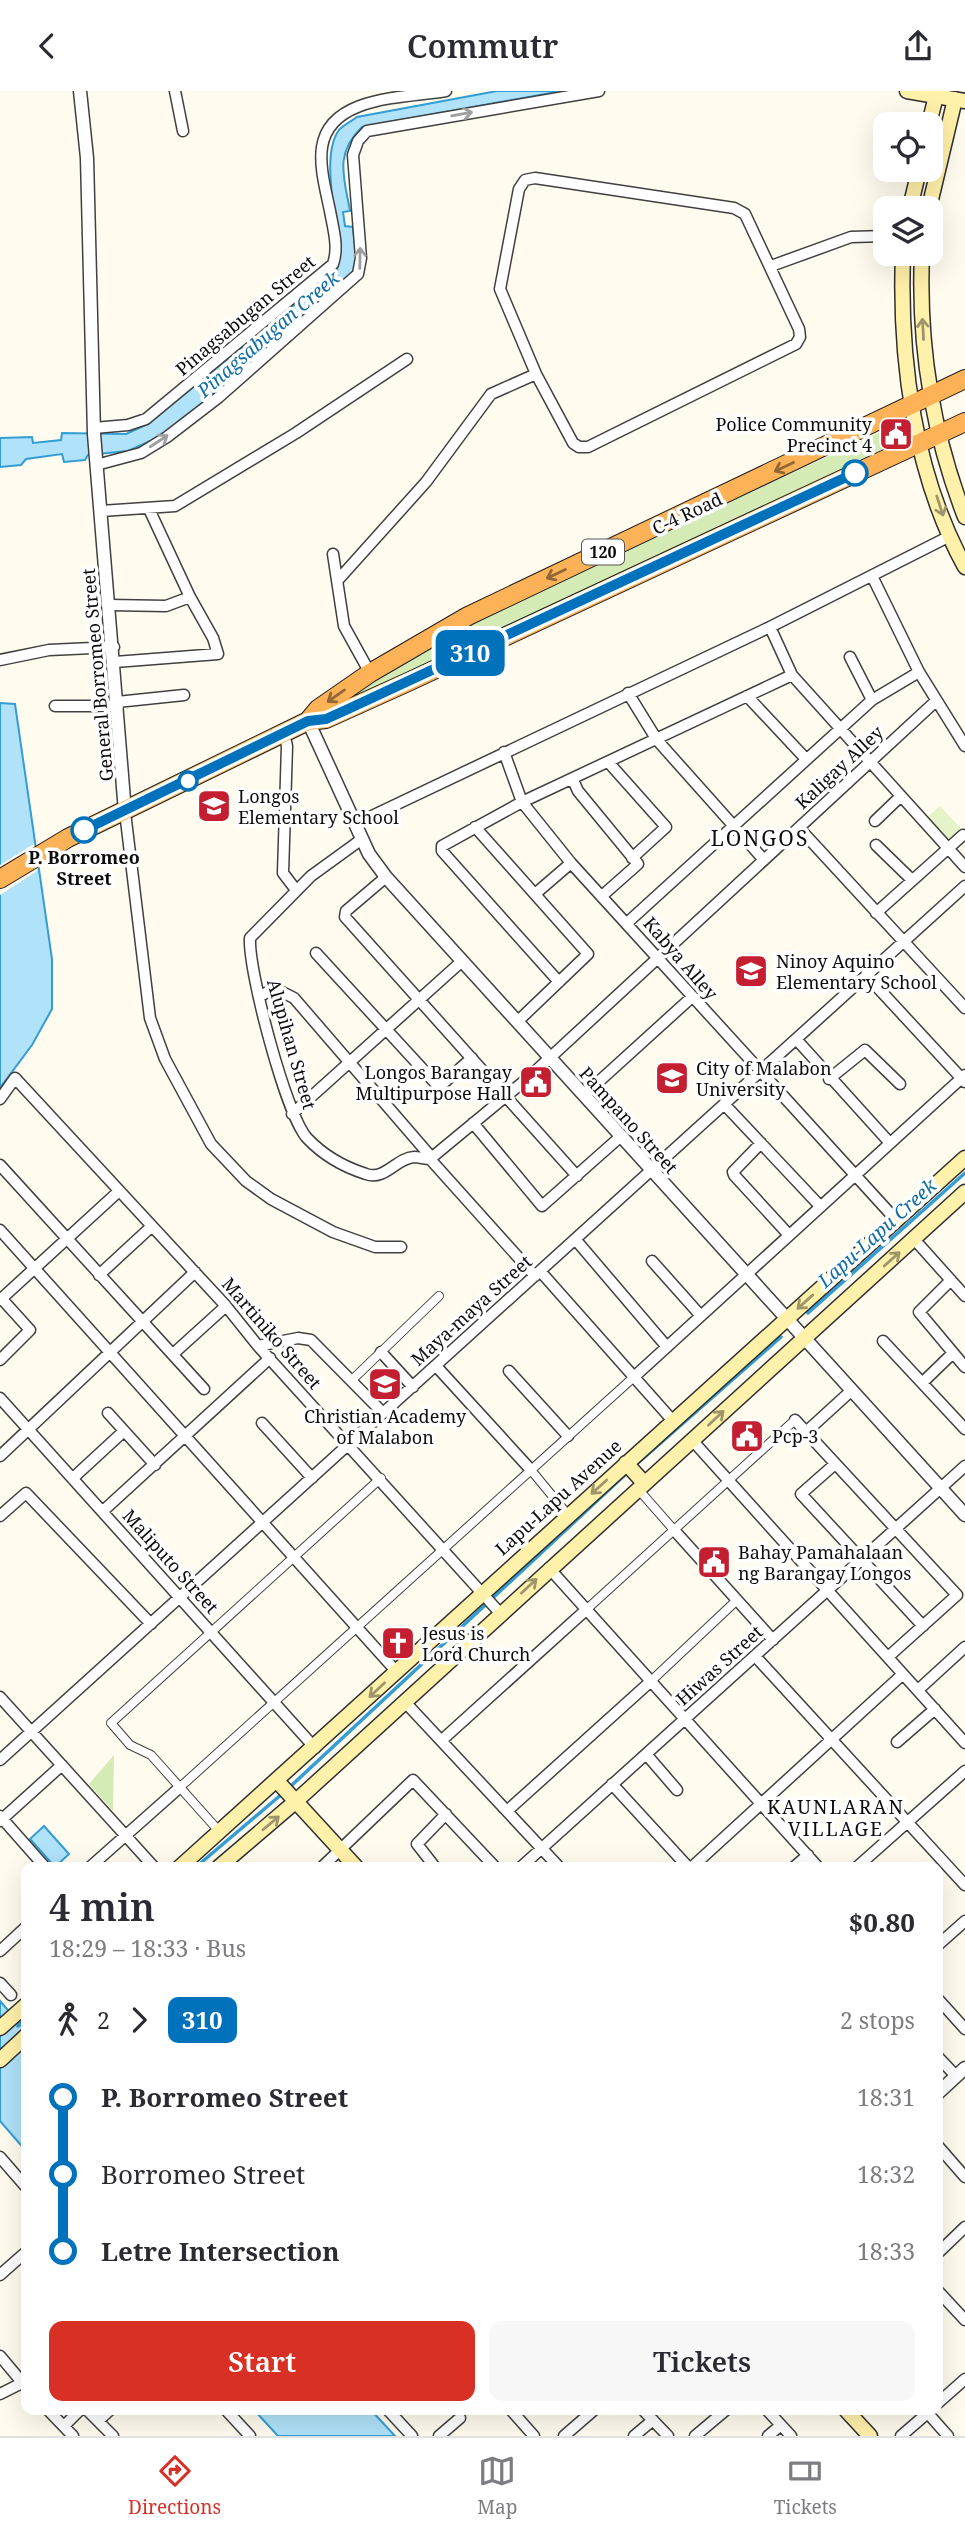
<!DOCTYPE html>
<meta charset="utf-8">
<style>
:root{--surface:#fff;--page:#f7f7f7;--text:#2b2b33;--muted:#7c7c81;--line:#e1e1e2;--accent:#d93025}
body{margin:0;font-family:"Noto Serif",serif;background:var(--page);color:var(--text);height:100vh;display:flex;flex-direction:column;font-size:26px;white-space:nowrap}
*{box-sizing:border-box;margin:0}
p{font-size:23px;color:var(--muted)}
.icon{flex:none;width:38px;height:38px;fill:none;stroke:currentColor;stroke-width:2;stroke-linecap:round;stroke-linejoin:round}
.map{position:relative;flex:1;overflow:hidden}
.panel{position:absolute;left:21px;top:1771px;width:922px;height:553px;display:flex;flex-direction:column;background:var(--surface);border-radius:14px;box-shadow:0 7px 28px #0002}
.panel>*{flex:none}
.badge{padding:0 14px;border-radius:10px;font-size:24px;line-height:46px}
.tools{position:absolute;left:873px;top:21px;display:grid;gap:14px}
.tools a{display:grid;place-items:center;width:70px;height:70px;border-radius:14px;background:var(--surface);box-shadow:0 7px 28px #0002;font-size:35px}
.map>.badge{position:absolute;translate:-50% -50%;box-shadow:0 0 0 4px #fff}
.legs{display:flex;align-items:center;gap:10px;height:77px;padding:0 28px;font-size:23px}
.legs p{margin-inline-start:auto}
.overview{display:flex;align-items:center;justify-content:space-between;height:119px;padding:0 28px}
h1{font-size:38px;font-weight:600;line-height:52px}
.primary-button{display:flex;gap:14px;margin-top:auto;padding:14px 28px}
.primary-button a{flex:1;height:80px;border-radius:14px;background:var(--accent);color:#fff;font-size:28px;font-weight:600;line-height:80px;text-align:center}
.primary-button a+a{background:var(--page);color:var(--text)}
ul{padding:0 28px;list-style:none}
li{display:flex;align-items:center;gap:24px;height:77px;font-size:26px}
li i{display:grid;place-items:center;width:10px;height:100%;margin:0 9px;background:currentColor}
li i::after{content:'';width:18px;height:18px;margin:-9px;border:5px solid;border-radius:50%;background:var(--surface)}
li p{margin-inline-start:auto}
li:first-child i{background:linear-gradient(#0000 50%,currentColor 0)}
li:last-child i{background:linear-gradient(currentColor 50%,#0000 0)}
header{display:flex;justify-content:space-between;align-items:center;height:91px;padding:0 28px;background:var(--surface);font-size:32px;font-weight:600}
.dock{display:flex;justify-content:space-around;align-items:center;height:98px;border-top:2px solid var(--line);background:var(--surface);font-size:19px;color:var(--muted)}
.dock a{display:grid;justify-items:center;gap:4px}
.dock .selected{color:var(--accent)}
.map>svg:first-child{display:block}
.green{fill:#d4ebb6}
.pitch{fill:#e6f2c8}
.water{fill:#b0e2f9;stroke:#339dd4;stroke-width:2}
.pier{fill:#fffbee}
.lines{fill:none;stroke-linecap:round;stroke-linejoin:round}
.stream{stroke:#339dd4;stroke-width:3.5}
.pedestrian-casing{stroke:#404040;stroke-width:10}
.minor-casing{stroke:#404040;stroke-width:13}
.tertiary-casing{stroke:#404040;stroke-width:15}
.secondary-casing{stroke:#2f2f2f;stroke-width:17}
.trunk-casing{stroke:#1e1e1e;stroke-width:20}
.pedestrian{stroke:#fff;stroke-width:8}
.minor{stroke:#fff;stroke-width:10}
.tertiary{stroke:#fff;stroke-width:12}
.secondary{stroke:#fff1a9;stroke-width:14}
.trunk{stroke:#fdb257;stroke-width:18}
.oneway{stroke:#9e9e9e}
.oneway2{stroke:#9e966b}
.oneway3{stroke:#916836}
.line-1-casing{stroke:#fff;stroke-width:16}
.line-1{stroke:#0072bc;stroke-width:10}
.stop-1-dot{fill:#fff;stroke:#0072bc;stroke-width:3.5}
.labels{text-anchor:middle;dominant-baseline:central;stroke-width:7;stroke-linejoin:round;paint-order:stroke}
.shield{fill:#fff;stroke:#565656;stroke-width:2}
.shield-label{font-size:16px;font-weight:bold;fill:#0d0d0d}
.street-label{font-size:18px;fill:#0d0d0d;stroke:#fff}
.poi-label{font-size:18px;fill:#0d0d0d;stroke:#fff;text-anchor:start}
.stop-label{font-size:18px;font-weight:bold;fill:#0d0d0d;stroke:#fff}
.water-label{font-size:19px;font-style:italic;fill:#116da5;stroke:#fff}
.neighbourhood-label{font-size:19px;letter-spacing:2px;fill:#0d0d0d;stroke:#fff}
.quarter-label{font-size:21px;letter-spacing:2px;fill:#0d0d0d;stroke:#fff}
</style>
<header><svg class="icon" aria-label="back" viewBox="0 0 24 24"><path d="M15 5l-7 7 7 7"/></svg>Commutr<svg class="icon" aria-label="share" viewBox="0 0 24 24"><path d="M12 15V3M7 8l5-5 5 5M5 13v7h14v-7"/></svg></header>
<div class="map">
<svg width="965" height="2345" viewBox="0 0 965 2345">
<rect width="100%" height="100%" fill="#fffbee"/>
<!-- green -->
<path class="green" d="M902,331L906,347L324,624L382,582L467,533Z
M114,1664L113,1720L89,1693Z"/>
<!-- pitch -->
<path class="pitch" d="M940,715L964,741L949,754L925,728Z"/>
<!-- water -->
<path class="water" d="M497,0H562L362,36C334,63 344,86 350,120L343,121L345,135L353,136L357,173L351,185L166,343L128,360L88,364L85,369L64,371L62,363L26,368L21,374L0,376V347L32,346L33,352L61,349L62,342L126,343L146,334L337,179C342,142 318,67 339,39C343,34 352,30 357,26Z
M0,612L15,613L52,868V918L32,954L0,997Z
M44,1735L69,1763L55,1776L30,1748Z
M0,1910L26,1940V2060L0,2030Z
M254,2319H371L395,2345H278Z"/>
<!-- pier -->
<path class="pier" d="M34,753L37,780L0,804V774Z"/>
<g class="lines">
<!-- stream -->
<path class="stream" d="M808,1222L965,1082
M639,1371L781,1246
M292,1694L628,1381
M196,1776L282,1703
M18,1935L26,1927"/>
<!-- pedestrian casing -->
<g class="pedestrian-casing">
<path id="pedestrian" d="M352,1289L439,1205
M531,1379L568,1424
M638,1398L674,1439
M587,1518L795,1329
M650,1591L737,1509
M178,1698L635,1285
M218,1739L151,1664L130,1654L111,1632L381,1387"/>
</g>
<!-- minor casing -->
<g class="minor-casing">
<path id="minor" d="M175,0L183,40
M535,87L734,117L745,123L799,238L800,246L796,253L588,356H579L573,352L536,283L500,198L519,98L525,89Z
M771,175L851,146L886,145
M94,337L128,334L146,328L333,173C339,156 333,137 330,120C326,100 319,76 322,56C330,4 406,7 446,0
M96,374L141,362L167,346L219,306L358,183L361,167L353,64L358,50L367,40L599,0
M101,420L175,415L296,342L407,268
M333,463L344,535L370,582
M872,485L919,581L965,655
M338,489L426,391L491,303L536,283
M109,514L166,515L190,506
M770,536L792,584L965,776
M850,566L872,609
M0,569L49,559L114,556
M115,571L218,563L213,547L190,506L149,418
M628,602L657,649L764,769
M747,605L806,668
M117,611L184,604
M55,615H118
M284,642L287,655L283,782L296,799
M504,661L522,711L571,772L897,1130
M609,672L666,736L632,767
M573,689L578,700L638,773L603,804
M125,721L150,927L165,968L211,1053L246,1090L271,1108L333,1141L375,1156H401
M875,730L901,705
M355,733L770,536L950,445
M475,736L588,863L517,931
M799,737L965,917
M362,748L311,785L250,847C248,879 286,1024 307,1047C322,1063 344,1076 366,1083C385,1090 396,1067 414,1066C419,1066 425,1068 430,1068L535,1185
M876,754L912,789
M386,786L346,820L345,826L577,1085
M535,803L571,772
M876,822L963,744
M627,832L872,609L919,581
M316,862L439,996L472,967
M866,884L965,991
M559,891L442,760V755L522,711L792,584
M259,906L274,897L294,907L432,1067
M796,948L889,1051
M829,988L865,959L900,993
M584,1004L692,906
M0,1008L15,987L226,1215L258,1255L500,1522
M724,1013L820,1115
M292,1023L461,871
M473,1032L542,1115L620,1046
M761,1052L733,1081L734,1084L789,1144
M430,1068L528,987L936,610
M0,1074L204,1298
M0,1139L396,1580
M575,1148L667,1256
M914,1148L965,1205
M652,1170L701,1225
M540,1180L673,1330
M99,1184L151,1136
M951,1189L919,1221L965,1276
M0,1209L118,1101
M883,1250L965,1338
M258,1255L298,1247L311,1249L383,1322
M381,1261L413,1296
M173,1263L226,1215
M0,1269L30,1239L1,1207
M436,1275L531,1379
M509,1280L568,1345
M635,1285L965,984
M922,1292L953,1262
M0,1307L315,1657
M108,1322L155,1374
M795,1329L957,1504L888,1566
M262,1332L312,1387
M806,1341L852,1299
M692,1349L965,1652
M0,1365L195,1181
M835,1373L801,1403L923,1535
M73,1387L124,1340
M103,1420L270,1267
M0,1425L26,1402L151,1533
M674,1439L773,1549
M549,1477L818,1776
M755,1565L965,1794
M918,1599L965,1556
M0,1606L154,1776
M404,1610L559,1776
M442,1649L587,1518
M897,1651L935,1618
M646,1663L677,1699
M0,1669L965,795
M612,1693L688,1776
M507,1720L650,1591
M0,1725L45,1776
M0,1730L62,1674
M90,1776L178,1698
M322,1776L413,1689L495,1776
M435,1776L417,1753L446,1723
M521,1776L965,1375
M692,1776L903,1583
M794,1776L808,1764
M857,1776L965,1680
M938,1854L965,1830
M0,1860L26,1836
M0,1892L11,1904
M938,1908L965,1938
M938,1966L956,1985
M938,2055L965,2086
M0,2066L26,2096
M938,2162L965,2136
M0,2184L26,2161
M938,2200L965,2229
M0,2265L26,2296
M0,2303L22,2292
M938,2312L965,2288
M48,2319L73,2345
M87,2319L113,2345
M226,2319L250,2345
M388,2319L412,2345
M511,2319L534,2345
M643,2319L668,2345
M767,2319L791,2345
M925,2319L948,2345
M98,2330L110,2319
M64,2335L80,2319
M439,2345L460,2327
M564,2345L594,2319
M634,2345L653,2329
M695,2345L726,2319
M768,2345L781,2334
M901,2345L931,2319"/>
</g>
<!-- tertiary casing -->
<g class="tertiary-casing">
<path id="tertiary" d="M80,0L87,67L94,343L125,721
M308,630L369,763L386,786L965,1424
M938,2002L965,1977"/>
</g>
<!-- secondary casing -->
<g class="secondary-casing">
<path id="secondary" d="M907,0L965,10
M929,33L936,5
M910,117L919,79
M929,117L955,8
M903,163C899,268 914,383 965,476
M922,163C918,255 932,341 965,426
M626,1372L644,1392
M278,1691L356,1776
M180,1776L965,1067
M219,1776L295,1711L965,1101
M0,1937L26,1914
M0,1969L26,1945
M846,2319L870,2345"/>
</g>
<!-- trunk casing -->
<g class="trunk-casing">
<path id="trunk" d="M308,630L318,618L370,582L468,525L965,288
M0,788L68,747L308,630L326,628L408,591L965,331"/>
</g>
<!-- pedestrian -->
<use href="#pedestrian" class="pedestrian"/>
<!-- minor -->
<use href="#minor" class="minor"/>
<!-- tertiary -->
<use href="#tertiary" class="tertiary"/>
<!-- secondary -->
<use href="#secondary" class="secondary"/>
<!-- trunk -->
<use href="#trunk" class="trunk"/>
</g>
<!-- one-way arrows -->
<defs><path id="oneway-shaft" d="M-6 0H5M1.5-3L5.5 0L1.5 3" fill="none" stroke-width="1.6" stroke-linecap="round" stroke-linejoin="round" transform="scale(1.75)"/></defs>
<g class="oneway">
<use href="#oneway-shaft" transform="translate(462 23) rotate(-10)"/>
<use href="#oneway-shaft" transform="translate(360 167) rotate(-89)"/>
<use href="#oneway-shaft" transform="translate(159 350) rotate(-33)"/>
</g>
<g class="oneway2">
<use href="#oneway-shaft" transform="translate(923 238) rotate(-93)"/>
<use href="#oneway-shaft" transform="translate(940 415) rotate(72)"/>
<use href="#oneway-shaft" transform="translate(892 1168) rotate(-42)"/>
<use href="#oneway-shaft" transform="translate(805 1211) rotate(138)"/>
<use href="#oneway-shaft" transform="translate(716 1327) rotate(-43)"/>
<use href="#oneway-shaft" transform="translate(599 1396) rotate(138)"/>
<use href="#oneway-shaft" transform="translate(529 1495) rotate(-43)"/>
<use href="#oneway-shaft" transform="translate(377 1599) rotate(137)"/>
<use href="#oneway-shaft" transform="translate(271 1732) rotate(-40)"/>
</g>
<g class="oneway3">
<use href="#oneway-shaft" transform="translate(784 376) rotate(155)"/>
<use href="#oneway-shaft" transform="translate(556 483) rotate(155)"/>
<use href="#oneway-shaft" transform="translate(336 605) rotate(145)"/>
</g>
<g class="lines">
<!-- line-1 casing -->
<g class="line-1-casing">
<path id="line-1" d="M84,739L308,630L326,628L346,619L855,382"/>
</g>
<!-- line-1 -->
<use href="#line-1" class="line-1"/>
</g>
<!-- icons -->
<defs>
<g id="civic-square" transform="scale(1.75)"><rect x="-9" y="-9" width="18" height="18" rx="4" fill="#c41f30" stroke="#fff"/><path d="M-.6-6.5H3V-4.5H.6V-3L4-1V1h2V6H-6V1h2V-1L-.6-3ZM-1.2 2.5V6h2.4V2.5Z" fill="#fff"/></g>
<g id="school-square" transform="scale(1.75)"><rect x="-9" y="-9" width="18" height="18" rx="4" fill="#c41f30" stroke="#fff"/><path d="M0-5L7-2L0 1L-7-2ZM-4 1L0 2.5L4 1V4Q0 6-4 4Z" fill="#fff"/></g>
<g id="university-square" transform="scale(1.75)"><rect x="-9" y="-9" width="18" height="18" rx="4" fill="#c41f30" stroke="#fff"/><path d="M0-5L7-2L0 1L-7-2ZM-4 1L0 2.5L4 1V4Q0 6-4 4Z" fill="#fff"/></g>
<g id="church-square" transform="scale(1.75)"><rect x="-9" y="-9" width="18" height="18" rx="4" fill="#c41f30" stroke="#fff"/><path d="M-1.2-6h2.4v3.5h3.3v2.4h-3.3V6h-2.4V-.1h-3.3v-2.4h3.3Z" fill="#fff"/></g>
</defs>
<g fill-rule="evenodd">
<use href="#civic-square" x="896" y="343"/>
<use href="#school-square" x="214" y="715"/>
<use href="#school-square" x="751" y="880"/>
<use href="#university-square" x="672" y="987"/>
<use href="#civic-square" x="536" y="991"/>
<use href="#school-square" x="385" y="1293"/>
<use href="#civic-square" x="747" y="1345"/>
<use href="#civic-square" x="714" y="1471"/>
<use href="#church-square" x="398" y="1552"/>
</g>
<!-- markers -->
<g class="stop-1-dot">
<circle cx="855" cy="382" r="12"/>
<circle cx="188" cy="690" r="9"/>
<circle cx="84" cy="739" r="12"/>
</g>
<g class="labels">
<!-- shield labels -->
<rect class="shield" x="582" y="448.5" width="42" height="25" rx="5"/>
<g class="shield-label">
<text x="603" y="461">120</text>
</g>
<!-- street labels -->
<g class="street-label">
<text transform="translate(245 224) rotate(-40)">Pinagsabugan Street</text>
<text transform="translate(687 422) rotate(-25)">C-4 Road</text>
<text transform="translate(97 584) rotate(-95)">General Borromeo Street</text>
<text transform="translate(839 676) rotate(-43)">Kaligay Alley</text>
<text transform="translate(681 867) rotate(49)">Kabya Alley</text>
<text transform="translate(292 953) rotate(74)">Alupihan Street</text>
<text transform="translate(629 1029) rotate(48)">Pampano Street</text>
<text transform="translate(471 1219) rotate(-42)">Maya-maya Street</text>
<text transform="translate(272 1242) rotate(49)">Martiniko Street</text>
<text transform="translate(558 1406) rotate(-42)">Lapu-Lapu Avenue</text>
<text transform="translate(171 1470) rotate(48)">Maliputo Street</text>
<text transform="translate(719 1574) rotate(-42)">Hiwas Street</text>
</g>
<!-- poi labels -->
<g class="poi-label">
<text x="872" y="333" text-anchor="end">Police Community<tspan x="872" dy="21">Precinct 4</tspan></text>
<text x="238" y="705">Longos<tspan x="238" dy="21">Elementary School</tspan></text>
<text x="776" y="870">Ninoy Aquino<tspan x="776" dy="21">Elementary School</tspan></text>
<text x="696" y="977">City of Malabon<tspan x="696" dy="21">University</tspan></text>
<text x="512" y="981" text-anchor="end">Longos Barangay<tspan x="512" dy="21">Multipurpose Hall</tspan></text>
<text x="385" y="1325" text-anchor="middle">Christian Academy<tspan x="385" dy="21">of Malabon</tspan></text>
<text x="772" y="1345">Pcp-3</text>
<text x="738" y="1461">Bahay Pamahalaan<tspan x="738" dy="21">ng Barangay Longos</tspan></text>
<text x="422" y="1542">Jesus is<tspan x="422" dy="21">Lord Church</tspan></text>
</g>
<!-- stop labels -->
<g class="stop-label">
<text x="84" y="766">P. Borromeo<tspan x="84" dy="21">Street</tspan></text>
</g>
<!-- water labels -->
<g class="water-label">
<text transform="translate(268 243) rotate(-41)">Pinagsabugan Creek</text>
<text transform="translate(877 1142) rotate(-42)">Lapu-Lapu Creek</text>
</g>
<!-- neighbourhood labels -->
<g class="neighbourhood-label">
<text x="836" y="1716">KAUNLARAN<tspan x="836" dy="22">VILLAGE</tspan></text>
</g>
<!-- quarter labels -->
<g class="quarter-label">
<text x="760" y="747">LONGOS</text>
</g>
</g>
</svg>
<div class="tools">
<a><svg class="icon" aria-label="locate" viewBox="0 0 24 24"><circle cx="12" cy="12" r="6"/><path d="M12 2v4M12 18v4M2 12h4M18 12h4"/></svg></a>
<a><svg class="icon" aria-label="layers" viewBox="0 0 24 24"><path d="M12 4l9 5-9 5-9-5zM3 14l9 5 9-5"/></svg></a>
</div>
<b class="badge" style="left:470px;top:562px;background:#0072bc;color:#fff">310</b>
<section class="panel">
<div class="overview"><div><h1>4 min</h1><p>18:29 – 18:33 · Bus</p></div><b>$0.80</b></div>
<div class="legs"><svg class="icon" aria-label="walk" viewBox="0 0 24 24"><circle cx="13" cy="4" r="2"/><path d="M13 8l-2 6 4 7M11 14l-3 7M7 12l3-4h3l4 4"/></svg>2<svg class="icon" aria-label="forward" viewBox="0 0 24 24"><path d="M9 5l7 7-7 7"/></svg><b class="badge" style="background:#0072bc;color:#fff">310</b><p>2 stops</p></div>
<ul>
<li><i style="color:#0072bc"></i><b>P. Borromeo Street</b><p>18:31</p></li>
<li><i style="color:#0072bc"></i><span>Borromeo Street</span><p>18:32</p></li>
<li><i style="color:#0072bc"></i><b>Letre Intersection</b><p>18:33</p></li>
</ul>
<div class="primary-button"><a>Start</a><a>Tickets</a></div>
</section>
</div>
<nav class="dock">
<a class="selected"><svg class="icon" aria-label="directions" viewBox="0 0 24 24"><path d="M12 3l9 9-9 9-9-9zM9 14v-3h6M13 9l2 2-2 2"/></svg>Directions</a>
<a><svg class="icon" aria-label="map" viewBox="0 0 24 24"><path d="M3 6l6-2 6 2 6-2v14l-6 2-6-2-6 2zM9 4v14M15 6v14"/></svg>Map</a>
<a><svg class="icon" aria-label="tickets" viewBox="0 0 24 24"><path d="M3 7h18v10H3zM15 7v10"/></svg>Tickets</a>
</nav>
